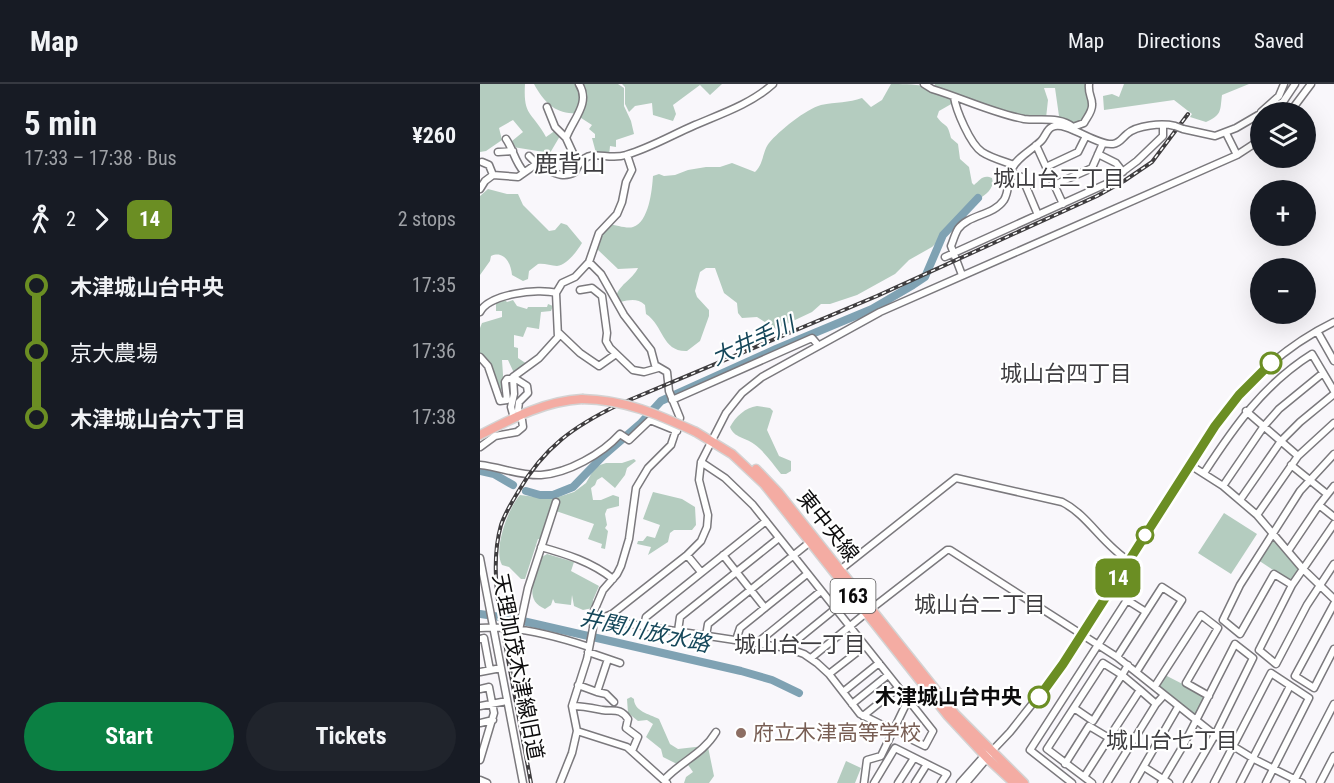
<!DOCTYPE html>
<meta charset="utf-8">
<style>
:root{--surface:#171b24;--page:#20242c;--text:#f1f3f6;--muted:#9ea1a6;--line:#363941;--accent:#0b8043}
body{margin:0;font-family:"Roboto Condensed","Noto Sans JP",sans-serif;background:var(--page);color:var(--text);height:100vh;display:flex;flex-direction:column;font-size:22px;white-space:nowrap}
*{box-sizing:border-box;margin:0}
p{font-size:20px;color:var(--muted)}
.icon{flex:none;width:33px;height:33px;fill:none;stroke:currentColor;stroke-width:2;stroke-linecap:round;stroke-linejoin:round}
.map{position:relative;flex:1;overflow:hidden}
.sheet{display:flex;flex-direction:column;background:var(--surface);width:480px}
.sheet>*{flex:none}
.badge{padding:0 12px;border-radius:9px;font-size:21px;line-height:39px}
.fabs{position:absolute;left:770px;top:18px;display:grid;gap:12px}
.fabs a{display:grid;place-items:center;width:66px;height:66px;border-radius:50%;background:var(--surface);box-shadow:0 6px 24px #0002;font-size:30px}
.map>.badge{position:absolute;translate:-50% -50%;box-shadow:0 0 0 3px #fff}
.legs{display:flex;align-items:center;gap:9px;height:66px;padding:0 24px;font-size:20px}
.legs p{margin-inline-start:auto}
.headline{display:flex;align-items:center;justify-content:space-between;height:102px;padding:0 24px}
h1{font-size:33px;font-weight:700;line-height:45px}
.action{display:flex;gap:12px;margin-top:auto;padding:12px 24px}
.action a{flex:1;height:69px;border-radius:36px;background:var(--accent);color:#fff;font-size:24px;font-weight:700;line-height:69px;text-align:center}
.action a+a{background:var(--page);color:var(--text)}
ul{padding:0 24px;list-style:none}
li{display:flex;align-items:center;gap:21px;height:66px;font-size:22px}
li i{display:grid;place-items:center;width:9px;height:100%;margin:0 8px;background:currentColor}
li i::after{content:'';width:15px;height:15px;margin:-8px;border:4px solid;border-radius:50%;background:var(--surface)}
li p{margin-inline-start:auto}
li:first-child i{background:linear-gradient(#0000 50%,currentColor 0)}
li:last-child i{background:linear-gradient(currentColor 50%,#0000 0)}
header{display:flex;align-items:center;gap:36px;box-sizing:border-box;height:84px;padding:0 30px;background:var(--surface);border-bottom:2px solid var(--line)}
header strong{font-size:28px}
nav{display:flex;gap:33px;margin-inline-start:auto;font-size:21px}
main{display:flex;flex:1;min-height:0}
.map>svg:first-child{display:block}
.green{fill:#b4ccbf}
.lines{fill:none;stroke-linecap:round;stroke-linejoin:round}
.river{stroke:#7fa2b3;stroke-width:8}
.minor-casing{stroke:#7b797d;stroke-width:9}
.highway-casing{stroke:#d3d3d3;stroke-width:11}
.minor{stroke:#fff;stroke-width:6}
.highway{stroke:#f4aca3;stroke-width:8}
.rail-casing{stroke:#3f3d3f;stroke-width:4}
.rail{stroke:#fff;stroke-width:1.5;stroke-dasharray:4.5;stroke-linecap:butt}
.minor-bridge-casing{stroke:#7b797d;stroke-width:9;stroke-linecap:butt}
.highway-bridge-casing{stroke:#d3d3d3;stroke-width:11;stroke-linecap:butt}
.minor-bridge{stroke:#fff;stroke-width:6}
.highway-bridge{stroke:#f4aca3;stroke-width:8}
.line-1-casing{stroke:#fff;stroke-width:14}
.line-1{stroke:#6b8e23;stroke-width:9}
.stop-1-dot{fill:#fff;stroke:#6b8e23;stroke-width:3}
.education-dot{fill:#8d6e63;stroke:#fff;stroke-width:2}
.labels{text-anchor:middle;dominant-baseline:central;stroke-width:4.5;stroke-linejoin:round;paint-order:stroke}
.shield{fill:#fff;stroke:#555455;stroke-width:1.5}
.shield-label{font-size:20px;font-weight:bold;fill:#0c0b0c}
.street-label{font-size:21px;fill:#0c0b0c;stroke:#fff}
.stop-label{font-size:21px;font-weight:bold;fill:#0c0b0c;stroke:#fff;text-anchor:end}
.education-label{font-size:21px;fill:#785e54;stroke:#fff;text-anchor:start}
.neighbourhood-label{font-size:22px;fill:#3e3d40;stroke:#fff}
.water-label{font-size:22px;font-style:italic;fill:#15475a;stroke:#fff}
.quarter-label{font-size:24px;fill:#3e3d40;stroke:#fff}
</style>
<header>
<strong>Map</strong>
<nav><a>Map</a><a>Directions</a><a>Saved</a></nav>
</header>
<main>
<section class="sheet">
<div class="headline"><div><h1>5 min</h1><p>17:33 – 17:38 · Bus</p></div><b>¥260</b></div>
<div class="legs"><svg class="icon" aria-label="walk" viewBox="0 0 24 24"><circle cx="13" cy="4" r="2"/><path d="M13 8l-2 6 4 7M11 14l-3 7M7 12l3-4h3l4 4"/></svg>2<svg class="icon" aria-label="forward" viewBox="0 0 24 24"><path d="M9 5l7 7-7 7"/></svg><b class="badge" style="background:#6b8e23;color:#fff">14</b><p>2 stops</p></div>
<ul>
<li><i style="color:#6b8e23"></i><b>木津城山台中央</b><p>17:35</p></li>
<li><i style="color:#6b8e23"></i><span>京大農場</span><p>17:36</p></li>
<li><i style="color:#6b8e23"></i><b>木津城山台六丁目</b><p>17:38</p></li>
</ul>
<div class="action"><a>Start</a><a>Tickets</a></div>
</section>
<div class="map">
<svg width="854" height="699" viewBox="0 0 854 699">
<rect width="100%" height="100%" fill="#f9f7fb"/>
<!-- green -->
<path class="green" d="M0,0H45C43,33 52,27 66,53L76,46L80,52L70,69L33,63L32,57L43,48L33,36L19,44L22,56L6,67L0,68Z
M54,0H98L103,10L96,29C76,31 63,17 54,0Z
M99,0H138L144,4V22L151,37L154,50L136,56V63L130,62L129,72L116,69L112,54H115V50L109,45L112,41L98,32L104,17Z
M142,0H242L230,11L220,1L193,21L196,30L193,37L173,31L172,19L155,22L149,28L145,20V3Z
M411,0C429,0 464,0 473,19L459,27L457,33C466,45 467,37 471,54L478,60L480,75L489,83L492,99L494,101C500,96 503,90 512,94L513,99C508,118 482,115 486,135L477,140L452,163L429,176L415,190L377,211L350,220H341L332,228L296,245L277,233L262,234L258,229L257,219L244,209L235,184H226L220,188L215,207L217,213L229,226V232L220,257L207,267C182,268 184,242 166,230L165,221C157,214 150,216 140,218L136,214C137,202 153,195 158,184L138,185L116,164L122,149L129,140C136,141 147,145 153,143C169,138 172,106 173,92L179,90L184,92L195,91L208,86L226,83H240L252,79L275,88C284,80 282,68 289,59C299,47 326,25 341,21C356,18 369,19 382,14L391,23L402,16Z
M455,0H609L612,20L604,38L593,40L592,38L571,33L579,32L575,4H564L568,16L566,34H550L537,30L534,32L453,4Z
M644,0H769L742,11C740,27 742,31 726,38L710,33L712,30L694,16L624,26L623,12L632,10L639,13Z
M8,105L27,110H38L43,121L69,147L75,146L81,139L87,141L102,159C97,167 87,181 77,182C71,182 64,179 58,180L49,187L48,195L43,197L32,191C31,179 24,166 11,172L10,177L0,191V112Z
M24,215L27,218L33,216L37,222L47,225L48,223H67L68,220L73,222L71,227L61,228L59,245L47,243L43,253L34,251V263L38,264V274L47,280L34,289L28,276H22L24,305L20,306L8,280L0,270V244L2,239L22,233V227H16V219Z
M277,322L290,324L293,327L287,346L299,372L311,377V387L306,390H301C292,379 285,368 274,360C265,353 254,354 250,343C256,332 265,324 277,322Z
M154,375L156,377L147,384L145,391L135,404L122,393L117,396L115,401L111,404L113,416H121L133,411L139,413V422L127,425L125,430L127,441L125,444L128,447L125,465L121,464L122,460L108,455L114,440L76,427L66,457L58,455L45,495H41L29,483L22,481C13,466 28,424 40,411L72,415L94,408L106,399L114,385L120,381L126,379H142Z
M173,408L202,415L215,423L216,441L212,446H194L190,449L188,458L168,471L171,463L157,460L158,457H163L167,452L175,454L180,441L163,435Z
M744,429L777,450L751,490L718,469Z
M792,455H794L819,484L811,498L778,476Z
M67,470L94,478L91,487L119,502L113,516V524L103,526L94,522L92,511L91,521L75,519L73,515L71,521L65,525C42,516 56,491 62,473Z
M685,591L726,612L717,633L700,621L679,602Z
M151,613L154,615C154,627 169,630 179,635L190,660L198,665L224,662L197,680L183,673L181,665L166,653L173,640L167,636L158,637L148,629L147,615Z
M228,663L234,692L229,699H204L206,693L213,688L206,678Z
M366,677L381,684L375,699H357Z"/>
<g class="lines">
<!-- river -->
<path class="river" d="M0,387L14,390L33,401
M46,407L60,411H73L93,403L123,372L161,339L181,317L296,265L392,225L433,201L445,193L463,151L498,114
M0,530L34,535L261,587L292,596L319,609"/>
<!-- minor casing -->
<g class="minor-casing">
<path id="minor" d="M444,0L452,5C482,14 513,29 544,35C560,37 580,32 593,43V46
M474,13C476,26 490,60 502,68C511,74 523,77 534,81
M794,18L799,20L803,18L815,0
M67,23L75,43L86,54
M781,28L799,12L804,0
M810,28L831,0
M593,43L604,39C607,33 613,27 612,20C612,12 608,11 609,0
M703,45L735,52L756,44L780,30
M746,49L757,71
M26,55C33,65 35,78 44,88
M556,61L583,120
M18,68L33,67
M618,70L636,79L643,88
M49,72L57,80
M2,78L9,81L13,91
M98,80L86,54C93,35 111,19 99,0
M566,83L598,68L606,52
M530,89L542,93L558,131
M574,101L612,84L623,59
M0,105L5,97L13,91L38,93L55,81C69,84 80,97 95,88C107,59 124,78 146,71C170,64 192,51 215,41C241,30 271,20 293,0
M465,173L626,100L657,77L683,52V42
M109,178L121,190L144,231L171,266L175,281L187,288L189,307L200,334L191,361L168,384L156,404L149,455L141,482L137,490L123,506L114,527L113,544L107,575L92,622L97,647L147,663L187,699
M482,191L471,162C473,157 475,150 478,145C489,130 513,132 524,116C529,108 528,95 532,85C536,74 552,66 561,57C565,53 567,45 572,43C586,36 616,62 633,60C640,59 642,54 647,50C657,41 682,39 695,42
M100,206L112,204L122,212L127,249L126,257L130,264L153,286L164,288L178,284
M0,228C9,210 58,204 76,209
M837,247L854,277
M79,249L100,269L119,282L136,270
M0,273L8,282L20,317L27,316L25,298L27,295H36L47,302L48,309L39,318L38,326
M192,316L332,254L338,261
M766,327L818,372
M34,334L31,323L34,310L33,293L59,274L78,253L76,209L82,199L95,193L109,178L119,149L137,130L142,118L146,98L152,86L147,71
M0,363L15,352L37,348L43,343L42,336
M0,381C20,383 41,392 61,391C88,389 122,370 140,350L149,356L170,336L197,347
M710,381L743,402L777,431L823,485L854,515
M811,381L847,410
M724,389C754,343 784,300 832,270L854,307
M743,402L784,342L799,325L843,289
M760,416L801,357L820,338L854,310
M839,421L854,433
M777,431L818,372L854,339
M854,440L812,501L779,566L796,580L827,521L854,480
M61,463C86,470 112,478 133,495
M808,467L839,421L854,402
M207,471L221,488
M243,471L285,524
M0,474L43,699
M360,486L476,394L582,418C608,431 622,460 649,477
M812,501L794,490L760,550L743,536L760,501L820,407L854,370
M854,520L815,592L834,604L854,565
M391,525L467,466H470L637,573L735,651L774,675L822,699
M132,530L137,537L143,539L307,564L324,570L337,579L349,590L380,630L445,662L453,647L430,618L273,421L245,394L221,378
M113,538L132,530L207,471L221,457L227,443L228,431L219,396L221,378L246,329L262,309L282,293L400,228L757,71L780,56
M164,542L166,533L286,437
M0,544C34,541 76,552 109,563
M39,546L48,504L76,418
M198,547L200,533L299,454
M226,552L228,540L330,458
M0,555L4,554L10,586
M256,556L260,544L327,490
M277,559L341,507
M307,564L355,525
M108,568L140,579
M637,573L682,503L702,516L657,587
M331,574L386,529
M0,588L21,584
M349,590L385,562
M98,601L117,608L128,575
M675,602L721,531L738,544L706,599L729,612
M0,605L9,603L14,629L0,676
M117,608L126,610L134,618
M363,608L399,579
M372,620L408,591
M0,622L27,617
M92,622C103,622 112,624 122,626C133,628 140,623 148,635L146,644L158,653L152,667
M594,624L613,637L642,591L660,606
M383,632L418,604
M0,639L13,636
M651,661L632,649L660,606L676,620
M585,680L609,642L629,654L604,693
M664,683L689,699
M0,696L7,699
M184,696C200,678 223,670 236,648
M80,699L92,669L97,647
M384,699L387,676L401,672L428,616
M394,699L415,664L467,690L461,699
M418,699L434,674
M435,699L447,680
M480,699L505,671L511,668L530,648L576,590L735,342C766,298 805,262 854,238
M486,699L509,672
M592,699L550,666L647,516L666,528
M612,699L567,665L623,579L642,591L648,581
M627,699L676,620L684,611
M654,699L698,623
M681,699L703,662L755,560L773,574L735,651L707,699
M734,699L791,589L829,614L786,699
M760,699L810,602
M813,699L854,620
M840,699L854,672"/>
</g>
<!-- highway casing -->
<g class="highway-casing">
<path id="highway" d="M216,348L252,370L284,400L468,632L508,675L534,699
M0,351C33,334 65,317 102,315
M276,385L298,408L475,630L544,699"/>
</g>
<!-- minor -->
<use href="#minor" class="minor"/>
<!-- highway -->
<use href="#highway" class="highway"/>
<!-- rail casing -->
<g class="rail-casing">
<path id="rail" d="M51,699C44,661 37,624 30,586C22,540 8,487 21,441C25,429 32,418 38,408C64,363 94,342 140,320L397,212L617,112L644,97L672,78L708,30"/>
</g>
<!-- rail -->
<use href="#rail" class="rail"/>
<!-- minor-bridge casing -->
<g class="minor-bridge-casing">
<path id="minor-bridge" d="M695,42L703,45"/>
</g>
<!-- highway-bridge casing -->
<g class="highway-bridge-casing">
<path id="highway-bridge" d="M102,315C146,316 177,330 216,348"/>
</g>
<!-- minor-bridge -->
<use href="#minor-bridge" class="minor-bridge"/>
<!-- highway-bridge -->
<use href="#highway-bridge" class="highway-bridge"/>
</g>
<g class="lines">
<!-- line-1 casing -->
<g class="line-1-casing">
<path id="line-1" d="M559,613L583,580L735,342L759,311L791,279"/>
</g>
<!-- line-1 -->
<use href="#line-1" class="line-1"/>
</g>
<!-- markers -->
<g class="stop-1-dot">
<circle cx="791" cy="279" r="10"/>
<circle cx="665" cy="451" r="8"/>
<circle cx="559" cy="613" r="10"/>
</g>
<circle class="education-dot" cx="261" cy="649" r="6"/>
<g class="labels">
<!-- shield labels -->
<rect class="shield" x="350.5" y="495" width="45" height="34" rx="4.5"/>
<g class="shield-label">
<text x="373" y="512">163</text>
</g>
<!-- street labels -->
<g class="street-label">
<text transform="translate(348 442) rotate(51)">東中央線</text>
<text transform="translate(38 583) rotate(79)">天理加茂木津線旧道</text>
</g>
<!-- stop labels -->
<g class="stop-label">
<text x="542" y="613">木津城山台中央</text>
</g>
<!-- education labels -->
<g class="education-label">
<text x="273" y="649">府立木津高等学校</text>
</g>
<!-- neighbourhood labels -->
<g class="neighbourhood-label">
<text x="579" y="94">城山台三丁目</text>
<text x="586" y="289">城山台四丁目</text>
<text x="500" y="520">城山台二丁目</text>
<text x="320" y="560">城山台一丁目</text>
<text x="692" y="656">城山台七丁目</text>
</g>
<!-- water labels -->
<g class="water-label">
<text transform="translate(273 257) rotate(-24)">大井手川</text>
<text transform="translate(165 547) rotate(12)">井関川放水路</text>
</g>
<!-- quarter labels -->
<g class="quarter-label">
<text x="90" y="80">鹿背山</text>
</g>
</g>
</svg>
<div class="fabs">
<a><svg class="icon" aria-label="layers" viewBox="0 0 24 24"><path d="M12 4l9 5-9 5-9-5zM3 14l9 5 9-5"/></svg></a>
<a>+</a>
<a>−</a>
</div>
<b class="badge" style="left:638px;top:494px;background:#6b8e23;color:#fff">14</b>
</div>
</main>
